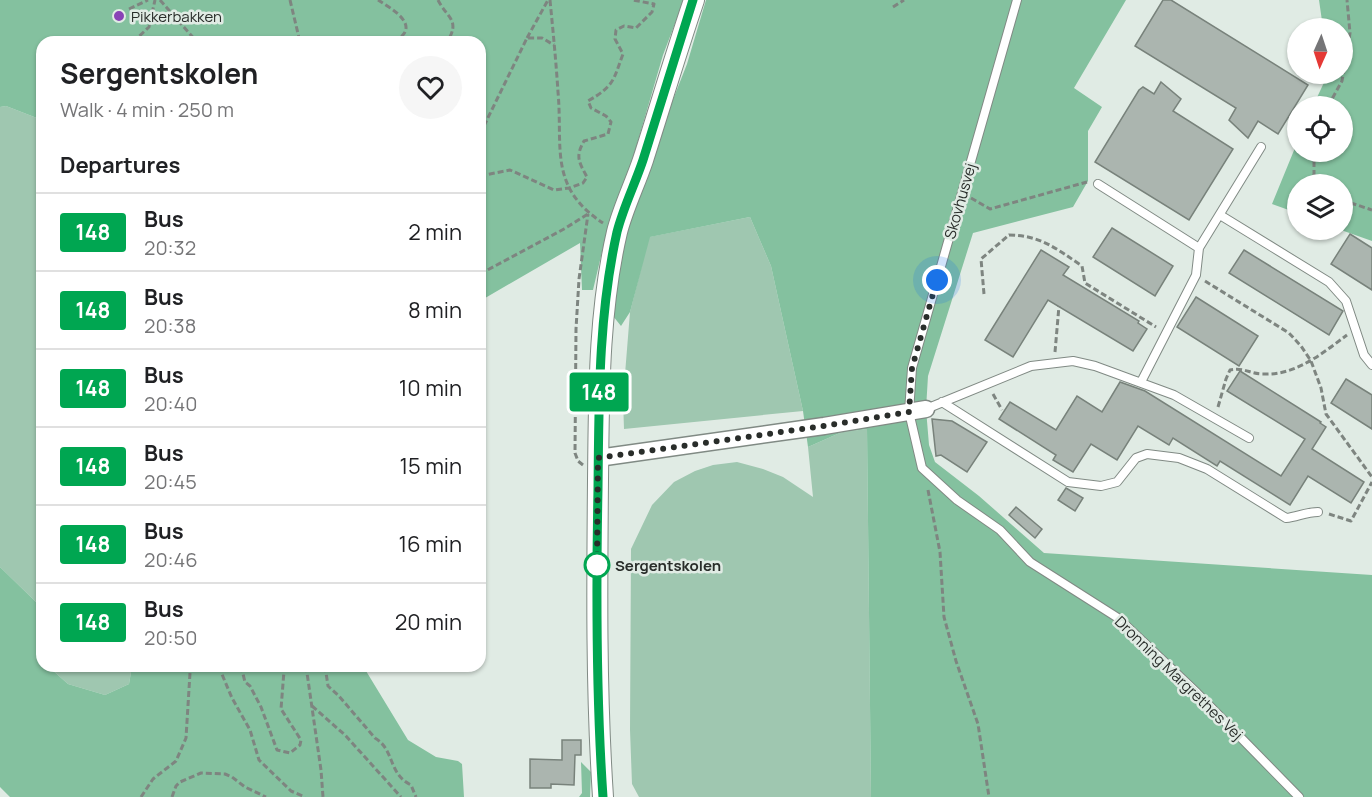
<!DOCTYPE html>
<meta charset="utf-8">
<style>
:root{--surface:#fff;--page:#f6f6f6;--text:#202124;--muted:#757577;--line:#e0e0e0}
body{margin:0;font-family:Manrope,sans-serif;background:var(--page);color:var(--text);height:100vh;display:flex;flex-direction:column;font-size:22px;white-space:nowrap}
*{box-sizing:border-box;margin:0}
p{font-size:20px;color:var(--muted)}
.icon{flex:none;width:33px;height:33px;fill:none;stroke:currentColor;stroke-width:2;stroke-linecap:round;stroke-linejoin:round}
.map{position:relative;flex:1;overflow:hidden}
.side{position:absolute;left:36px;top:36px;width:450px;height:636px;display:flex;flex-direction:column;background:var(--surface);border-radius:18px;box-shadow:0 2px 4px #0004}
.side>*{flex:none}
.badge{padding:0 12px;border-radius:4px;font-size:21px;line-height:39px}
.needle{width:39px;rotate:183deg}
.buttons{position:absolute;left:1287px;top:18px;display:grid;gap:12px}
.buttons a{display:grid;place-items:center;width:66px;height:66px;border-radius:50%;background:var(--surface);box-shadow:0 2px 4px #0004;font-size:30px}
.you{position:absolute;width:30px;height:30px;margin:-15px;border:4px solid #fff;border-radius:50%;background:#1a73e8;box-shadow:0 0 0 9px #1a73e833}
.map>.badge{position:absolute;translate:-50% -50%;box-shadow:0 0 0 3px #fff}
h2{padding:0 24px;font-size:22px;line-height:54px}
.round{display:grid;place-items:center;flex:none;width:63px;height:63px;border-radius:32px;background:var(--page)}
.overview{display:flex;align-items:center;justify-content:space-between;height:102px;padding:0 24px}
h1{font-size:28px;font-weight:700;line-height:45px}
ul{padding:0;list-style:none}
li{display:flex;align-items:center;gap:18px;height:78px;padding:0 24px;border-top:2px solid var(--line)}
li div{flex:1}
li b{display:block;font-size:22px}
li em{font-style:normal}
li .badge{min-width:66px;font-weight:700;text-align:center}
.map>svg:first-child{display:block}
.green{fill:#9fc7b0}
.forest{fill:#84c19f}
.building{fill:#abb5af;stroke:#78827b;stroke-width:1.5}
.lines{fill:none;stroke-linecap:round;stroke-linejoin:round}
.service-casing{stroke:#808a84;stroke-width:10}
.minor-casing{stroke:#808a84;stroke-width:19}
.tertiary-casing{stroke:#808a84;stroke-width:22}
.path{stroke:#7e8580;stroke-width:3;stroke-dasharray:6 3;stroke-linecap:butt}
.service{stroke:#fff;stroke-width:8}
.minor{stroke:#fff;stroke-width:16}
.tertiary{stroke:#fff;stroke-width:20}
.line-casing{stroke:#fff;stroke-width:14}
.line{stroke:#00a651;stroke-width:9}
.walk{stroke:#292d2a;stroke-width:6;stroke-dasharray:0 10.8}
.poi-dot{fill:#8943b6;stroke:#e0ebe4;stroke-width:2}
.stop-dot{fill:#fff;stroke:#00a651;stroke-width:3}
.labels{text-anchor:middle;dominant-baseline:central;stroke-width:5;stroke-linejoin:round;paint-order:stroke}
.poi-label{font-size:15px;fill:#292d2a;stroke:#e0ebe4;text-anchor:start}
.street-label{font-size:15px;fill:#292d2a;stroke:#e0ebe4}
.stop-label{font-size:15px;font-weight:bold;fill:#292d2a;stroke:#e0ebe4;text-anchor:start}
</style>
<div class="map">
<svg width="1372" height="797" viewBox="0 0 1372 797">
<rect width="100%" height="100%" fill="#e0ebe4"/>
<!-- green -->
<path class="green" d="M6,106L42,120V613L37,603L0,567V107Z
M750,217L771,266L803,411L624,429L623,399L630,312L649,237Z
M867,429L871,797H639L632,784L630,730L631,549L652,505L674,482L695,471L713,465L737,462L763,469L783,477L813,497L808,447L842,432Z
M50,666H132L129,684L105,695L68,684L50,668Z"/>
<!-- forest -->
<path class="forest" d="M0,0H684L663,55L633,158L606,235L593,290H582L580,243L480,301V42H42V120L6,106L0,107Z
M706,0H1126L1074,88L1102,107L1088,131V181L1073,207L973,233L928,376L926,409L929,445L935,462L979,496L1044,553L1372,575V797H871L867,429L842,432L808,447L803,411L771,266L750,217L650,237L630,312L621,326L613,316L625,229L646,168L687,64Z
M1319,0H1372V241L1341,230H1342V184H1298L1297,213L1272,204L1297,143L1298,152H1342V106H1313L1328,74H1342V28H1323Z
M0,567L37,603L42,613V666H50V668L68,684L105,695L129,684L132,666H363L408,740L436,757L458,761L462,764L464,797H10L0,787Z
M581,762L591,772L590,797H579L582,793Z"/>
<!-- building -->
<path class="building" d="M1163,0H1171L1308,85L1278,134L1258,121L1248,138L1229,120L1236,108L1135,46Z
M1161,82L1181,99L1173,111L1233,149L1189,220L1095,162L1139,90L1143,87L1154,94Z
M1112,228L1173,266L1155,296L1093,257Z
M1350,234L1372,248V290L1331,264Z
M1041,250L1069,267L1063,275L1139,321L1138,323L1147,329L1133,351L1048,300L1013,357L985,340Z
M1244,250L1343,311L1329,335L1229,273Z
M1196,297L1258,336L1239,366L1177,327Z
M1240,371L1321,422L1320,423L1326,427L1312,449L1364,482L1351,503L1308,476L1290,505L1220,461L1217,466L1173,438L1169,445L1138,426L1117,460L1091,444L1073,472L1053,460L1056,455L999,419L1010,402L1056,430L1077,396L1102,412L1120,382L1145,391L1281,476L1305,439L1227,391Z
M1346,379L1372,395V429L1331,403Z
M932,419L952,421L987,442L967,472L941,455L936,456Z
M1066,488L1083,498L1075,511L1058,500Z
M1016,507L1042,529L1035,538L1009,515Z
M562,740H581V755H575L574,785L551,784V788H530V759L562,760Z"/>
<g class="lines">
<!-- service casing -->
<g class="service-casing">
<path id="service" d="M1017,0L912,368L909,412L922,468L957,500L1000,530L1030,562L1118,618L1197,693L1299,797
M1098,184L1199,248
M1220,215L1329,282L1346,301L1364,355L1372,365
M1141,382L1196,275L1199,248L1261,147
M942,402L1068,482L1101,486L1117,482L1136,458L1147,454L1179,458L1207,469L1286,518C1297,517 1306,512 1318,512
M926,409L1031,366L1073,361L1095,366L1174,395L1249,438"/>
</g>
<!-- minor casing -->
<g class="minor-casing">
<path id="minor" d="M598,458L824,426L926,409"/>
</g>
<!-- tertiary casing -->
<g class="tertiary-casing">
<path id="tertiary" d="M603,797C596,692 597,586 598,480C599,397 598,314 617,232C623,208 635,184 643,160C660,107 676,53 694,0"/>
</g>
<!-- path -->
<path class="path" d="M160,0L197,42
M290,0L300,42
M378,0C394,10 423,27 393,42
M438,0C447,18 461,20 447,42
M550,0C553,31 556,61 558,92C563,147 548,187 603,223
M893,7L904,0
M129,9L148,0
M527,38L548,0
M133,42L149,27L155,0
M1328,106L1342,81L1350,33L1347,0
M480,134L527,38H542L554,45
M1314,152V176L1319,184
M480,176L510,170L554,190L569,188L583,183L587,177C579,162 575,157 584,141L608,134L611,122L606,116L591,108L588,101C614,86 613,81 623,54L615,39L616,30L624,26L636,28L652,12L654,4L633,0
M971,198L990,209L1087,182
M1342,200L1372,210
M480,274L564,229L588,214
M1205,281L1289,333L1301,346L1311,361L1321,388L1326,414L1372,477
M984,294L981,259L1009,235C1040,235 1057,249 1082,266L1085,283L1156,327
M1055,352L1059,306
M993,394L1002,410
M1218,407L1226,379L1230,370C1244,367 1250,374 1263,374C1295,376 1323,353 1347,335
M583,465L578,461L575,453L576,329L579,279L588,214
M928,490L940,552L944,617L956,661L978,724L989,797
M1329,514L1351,521L1372,482
M221,666V672L232,698L250,730L259,760L291,791L305,797
M241,666L245,682L250,686L261,707L277,750L290,753L300,745L301,740L281,709L284,671L287,666
M306,666L321,770L323,797
M325,666L328,686L338,695L375,738C395,750 388,774 411,785L416,797
M312,706L345,735L401,797
M141,797L153,779L176,761L186,738L190,673L193,666
M172,797L176,786L180,782L201,773L225,774L232,777L245,787L266,797"/>
<!-- service -->
<use href="#service" class="service"/>
<!-- minor -->
<use href="#minor" class="minor"/>
<!-- tertiary -->
<use href="#tertiary" class="tertiary"/>
</g>
<g class="lines">
<!-- line casing -->
<g class="line-casing">
<path id="line" d="M603,797C596,695 596,591 598,489C599,403 598,317 617,232C623,208 635,184 643,160C660,107 676,53 693,0"/>
</g>
<!-- line -->
<use href="#line" class="line"/>
<!-- walk -->
<path class="walk" d="M597,565L598,458L824,426L909,412L912,368L937,280"/>
</g>
<!-- markers -->
<circle class="poi-dot" cx="119" cy="16" r="6"/>
<circle class="stop-dot" cx="597" cy="565" r="12"/>
<g class="labels">
<!-- poi labels -->
<g class="poi-label">
<text x="131" y="16">Pikkerbakken</text>
</g>
<!-- street labels -->
<g class="street-label">
<text transform="translate(960 201) rotate(-74)">Skovhusvej</text>
<text transform="translate(1179 678) rotate(44)">Dronning Margrethes Vej</text>
</g>
<!-- stop labels -->
<g class="stop-label">
<text x="615" y="565">Sergentskolen</text>
</g>
</g>
</svg>
<div class="buttons">
<a><svg class="needle" viewBox="-14 -14 28 28"><path d="M0-13l5 13h-10z" fill="#e53935"/><path d="M0 13l5-13h-10z" fill="#757577"/></svg></a>
<a><svg class="icon" aria-label="locate" viewBox="0 0 24 24"><circle cx="12" cy="12" r="6"/><path d="M12 2v4M12 18v4M2 12h4M18 12h4"/></svg></a>
<a><svg class="icon" aria-label="layers" viewBox="0 0 24 24"><path d="M12 4l9 5-9 5-9-5zM3 14l9 5 9-5"/></svg></a>
</div>
<div class="you" style="left:937px;top:280px"></div>
<b class="badge" style="left:599px;top:392px;background:#00a651;color:#fff">148</b>
<section class="side">
<div class="overview"><div><h1>Sergentskolen</h1><p>Walk · 4 min · 250 m</p></div><a class="round"><svg class="icon" aria-label="heart" viewBox="0 0 24 24"><path d="M12 20l-8-8c-3-5 5-10 8-4 3-6 11-1 8 4z"/></svg></a></div>
<h2>Departures</h2>
<ul>
<li><span class="badge" style="background:#00a651;color:#fff">148</span><div><b>Bus</b><p>20:32</p></div><em>2 min</em></li>
<li><span class="badge" style="background:#00a651;color:#fff">148</span><div><b>Bus</b><p>20:38</p></div><em>8 min</em></li>
<li><span class="badge" style="background:#00a651;color:#fff">148</span><div><b>Bus</b><p>20:40</p></div><em>10 min</em></li>
<li><span class="badge" style="background:#00a651;color:#fff">148</span><div><b>Bus</b><p>20:45</p></div><em>15 min</em></li>
<li><span class="badge" style="background:#00a651;color:#fff">148</span><div><b>Bus</b><p>20:46</p></div><em>16 min</em></li>
<li><span class="badge" style="background:#00a651;color:#fff">148</span><div><b>Bus</b><p>20:50</p></div><em>20 min</em></li>
</ul>
</section>
</div>
